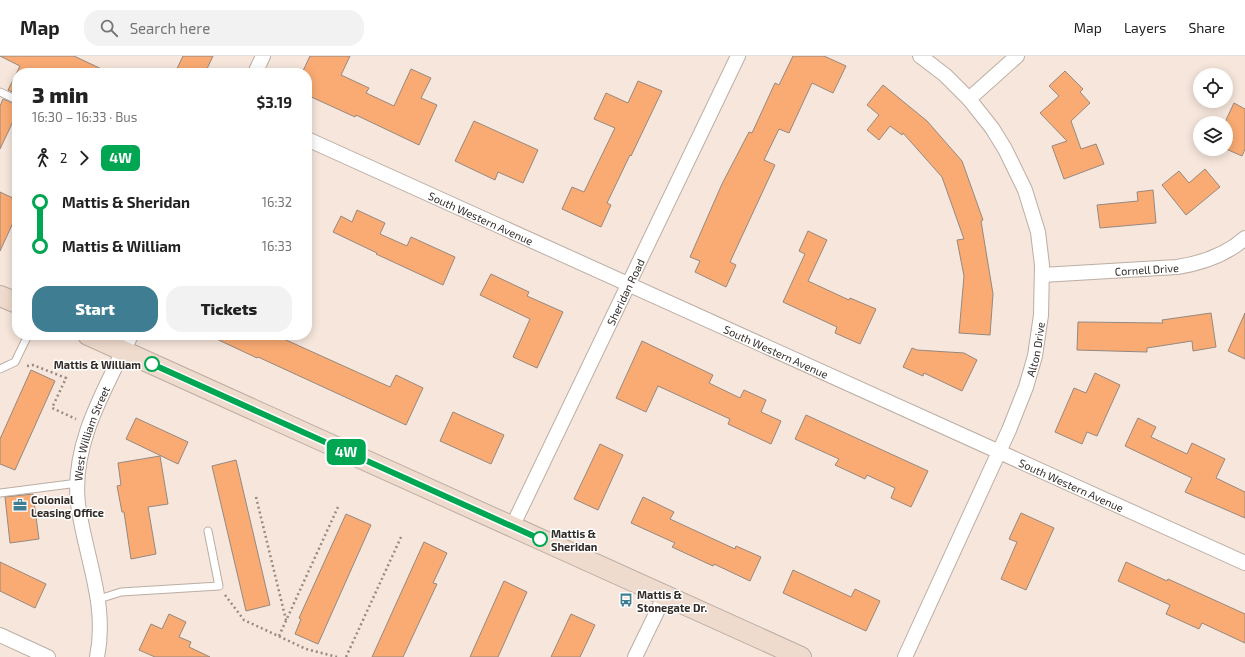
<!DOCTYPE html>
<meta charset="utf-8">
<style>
:root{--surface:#fff;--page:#f2f2f2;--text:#222;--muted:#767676;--line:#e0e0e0;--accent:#3f7e92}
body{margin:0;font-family:"Exo 2",sans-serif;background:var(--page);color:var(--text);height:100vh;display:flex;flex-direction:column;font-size:15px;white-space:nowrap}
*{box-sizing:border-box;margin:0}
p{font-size:13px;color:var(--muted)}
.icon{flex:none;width:22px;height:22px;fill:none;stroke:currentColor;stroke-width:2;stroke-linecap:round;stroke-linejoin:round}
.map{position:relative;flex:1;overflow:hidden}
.side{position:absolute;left:12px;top:12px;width:300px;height:272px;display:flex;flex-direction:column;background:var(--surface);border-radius:16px;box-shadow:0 2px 10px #0003}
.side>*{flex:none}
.badge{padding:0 8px;border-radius:6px;font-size:14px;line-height:26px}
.buttons{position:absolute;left:1193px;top:12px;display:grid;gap:8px}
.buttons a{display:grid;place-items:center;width:40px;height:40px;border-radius:50%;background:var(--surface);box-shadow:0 2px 10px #0003;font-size:20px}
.map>.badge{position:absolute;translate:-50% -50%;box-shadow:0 0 0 2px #fff}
.legs{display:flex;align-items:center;gap:6px;height:44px;padding:0 20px;font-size:13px}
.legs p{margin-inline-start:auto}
.summary{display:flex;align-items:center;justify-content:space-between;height:68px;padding:0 20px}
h1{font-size:22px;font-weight:800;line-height:30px}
.primary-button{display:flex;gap:8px;margin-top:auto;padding:8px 20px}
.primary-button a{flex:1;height:46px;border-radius:16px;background:var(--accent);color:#fff;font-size:16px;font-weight:800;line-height:46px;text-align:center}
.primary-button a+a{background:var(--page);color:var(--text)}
ul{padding:0 20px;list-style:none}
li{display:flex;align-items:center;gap:14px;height:44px;font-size:15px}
li i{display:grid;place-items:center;width:6px;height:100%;margin:0 5px;background:currentColor}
li i::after{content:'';width:10px;height:10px;margin:-5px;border:3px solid;border-radius:50%;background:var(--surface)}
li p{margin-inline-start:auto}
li:first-child i{background:linear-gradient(#0000 50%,currentColor 0)}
li:last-child i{background:linear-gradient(currentColor 50%,#0000 0)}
header{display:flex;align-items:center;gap:24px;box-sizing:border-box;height:56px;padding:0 20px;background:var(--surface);border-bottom:1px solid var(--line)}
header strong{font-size:19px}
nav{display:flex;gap:22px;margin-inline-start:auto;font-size:14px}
.search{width:280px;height:36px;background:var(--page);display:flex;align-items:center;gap:10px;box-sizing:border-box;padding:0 14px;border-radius:16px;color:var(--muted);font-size:15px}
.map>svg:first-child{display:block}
.building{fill:#faab73;stroke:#96887f}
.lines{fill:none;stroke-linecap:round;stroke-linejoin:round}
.lane-casing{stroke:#bcaea4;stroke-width:9}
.street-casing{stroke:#bcaea4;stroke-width:16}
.secondary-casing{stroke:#bcaea4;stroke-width:22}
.path{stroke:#968b84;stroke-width:2.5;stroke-dasharray:2 3;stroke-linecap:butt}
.lane{stroke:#fff;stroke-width:7}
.street{stroke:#fff;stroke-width:14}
.secondary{stroke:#efdbcd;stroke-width:20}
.line-1-casing{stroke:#fff;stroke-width:9}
.line-1{stroke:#00a651;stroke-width:6}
.stop-1-dot{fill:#fff;stroke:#00a651;stroke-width:2}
.labels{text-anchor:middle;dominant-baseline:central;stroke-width:3;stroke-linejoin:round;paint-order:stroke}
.street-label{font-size:11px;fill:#322c29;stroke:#fff}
.stop-label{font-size:11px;font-weight:bold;fill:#322c29;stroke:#fff;text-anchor:end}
.poi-label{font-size:11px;font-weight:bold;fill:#322c29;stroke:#fff;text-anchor:start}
</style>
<header>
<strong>Map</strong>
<div class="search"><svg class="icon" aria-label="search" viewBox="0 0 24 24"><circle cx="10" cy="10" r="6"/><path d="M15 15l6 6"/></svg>Search here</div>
<nav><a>Map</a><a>Layers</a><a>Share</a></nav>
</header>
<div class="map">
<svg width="1245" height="601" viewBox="0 0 1245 601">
<rect width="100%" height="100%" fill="#f6e6dc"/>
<!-- building -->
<path class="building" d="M0,0H74L110,17H17V38L8,34L20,10Z
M183,0H213L205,17H175Z
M310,0H350L341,19L369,32L366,37L394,50L411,13L431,22L421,42L437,49L419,89L356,59L355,61L307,39V17H302Z
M793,0H824L846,10L833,37L812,27L789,77L779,73L764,104L775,109L730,206L736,209L726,231L695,216L700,205L690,201L722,128L749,76L752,77L775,27L779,29Z
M1065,15L1083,33L1080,36L1090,47L1071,65L1081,93L1096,88L1104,108L1064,123L1052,90L1067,85L1040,57L1059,40L1049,30Z
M638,25L662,35L631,100L630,99L607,147L611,149L601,171L562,153L572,131L584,136L615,72L594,63L606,37L628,47Z
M883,29L927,65L962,105L983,164L981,165L993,238L990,279L959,277L964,220L957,184L964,183L942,121L903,77L902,79L890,70L879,84L867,74L879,59L867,49Z
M3,43L17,49V57L0,93V50Z
M1234,47L1245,53V93L1242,100L1226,93V64Z
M474,65L538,94L523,127L498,116L495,124L455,105Z
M1205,113L1220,131L1186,159L1162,129L1179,115L1189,127Z
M1153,134L1156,167L1100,172L1097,149L1138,145L1137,136Z
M0,136L17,144V158L0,195Z
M357,154L385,167L380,178L407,190L411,181L455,201L443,229L376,198L377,197L333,176L341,160L352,166Z
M808,175L827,184L808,225L849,244L850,242L876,253L860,288L835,277L837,271L783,246L805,198L799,195Z
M491,218L529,236L527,240L563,256L537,312L513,301L530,263L480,239Z
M1211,257L1216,291L1193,295L1192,285L1147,292V296L1077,294L1078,266L1163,267L1162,264Z
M1245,257V303L1228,295Z
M208,279H275L390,331L396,319L423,332L406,369L258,301L257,302Z
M642,285L713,319L709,327L740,342L744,334L766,344L761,356L781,365L771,388L728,368L730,363L658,330L646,356L616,342Z
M912,292L917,294L964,297L977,304L962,335L924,317L923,320L903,311Z
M31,314L55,325L15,414L0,408V383Z
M1095,317L1120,329L1097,380L1087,376L1082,388L1055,376L1074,332L1086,337Z
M453,356L504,379L491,408L440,385Z
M806,359L928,415L911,451L891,442L895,432L867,419L865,423L835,409L839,403L795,383Z
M136,362L188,386L178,408L126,383Z
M1138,362L1156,371L1151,381L1187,398L1192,387L1225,403L1216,422L1245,436V462L1185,436L1192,422L1125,390Z
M600,388L623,399L598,454L574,443Z
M160,400L168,448L148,451L156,498L131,503L124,456H122L117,430L121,429L118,407Z
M236,404L270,549L246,555L212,410Z
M33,438L39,483L10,487L5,441Z
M643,441L674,456L670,463L735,493L736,490L761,501L750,525L714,508L713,510L672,491L675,487L631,467Z
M1021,457L1054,472L1026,534L1001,523L1017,486L1009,483Z
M346,458L371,469L318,588L295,578L301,563L299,562Z
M424,486L447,497L433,527L437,528L403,601H372Z
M0,506L46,528L35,552L0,535Z
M1126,506L1167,525L1168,523L1245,558V587L1202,567L1199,573L1166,558L1170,549L1118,525Z
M793,514L851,541L855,533L880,545L866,575L783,537Z
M504,525L527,536L498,601H470Z
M169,558L186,566L179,581L191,586L189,591L210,601H155L139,594L151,568L162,573Z
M571,558L595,569L580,601H551Z"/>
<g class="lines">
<!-- lane casing -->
<g class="lane-casing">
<path id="lane" d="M0,36L17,44
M0,313L15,306L28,279
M0,437L78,427
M99,543L121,536L219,530L208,475"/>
</g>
<!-- street casing -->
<g class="street-casing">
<g id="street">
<path d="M255,17L263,0"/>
<path d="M969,43L1017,0"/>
<path id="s1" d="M307,83L1245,507"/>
<path id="s2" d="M1042,219L1177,211C1203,207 1226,199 1245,182"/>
<path id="s3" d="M512,471L738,0"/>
<path d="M0,579L48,601"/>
<path id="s4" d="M97,601C108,548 85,500 78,448C71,387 106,332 131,279"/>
<path d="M635,601L665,539"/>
<path id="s5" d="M905,601L1009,374L1026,331L1035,300L1041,259L1042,209L1038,176L1025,134L1005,93L992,72L969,43L945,19L920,0"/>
</g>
</g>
<!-- secondary casing -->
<g class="secondary-casing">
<path id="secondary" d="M0,240L17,247
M88,279L801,601"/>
</g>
<!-- path -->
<path class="path" d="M27,310L33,309L66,322L52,352L76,363
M256,441L286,564
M225,539L244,564L306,593L337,601
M279,580L338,451
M346,601L402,479"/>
<!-- lane -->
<use href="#lane" class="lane"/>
<!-- street -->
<use href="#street" class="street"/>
<!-- secondary -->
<use href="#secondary" class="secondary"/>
</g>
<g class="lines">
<!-- line-1 casing -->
<g class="line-1-casing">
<path id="line-1" d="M152,308L540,483"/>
</g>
<!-- line-1 -->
<use href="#line-1" class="line-1"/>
</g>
<!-- icons -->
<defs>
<g id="office-bare" transform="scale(1.08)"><path d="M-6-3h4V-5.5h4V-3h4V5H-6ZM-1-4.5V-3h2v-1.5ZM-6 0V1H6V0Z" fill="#3f7e92" stroke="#fff" stroke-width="2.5" paint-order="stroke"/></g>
<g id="bus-bare" transform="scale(1.08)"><path d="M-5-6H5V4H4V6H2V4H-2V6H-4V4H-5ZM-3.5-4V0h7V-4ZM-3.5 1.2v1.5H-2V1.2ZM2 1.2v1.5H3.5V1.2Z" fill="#3f7e92" stroke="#fff" stroke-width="2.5" paint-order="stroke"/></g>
</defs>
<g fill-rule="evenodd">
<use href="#office-bare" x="20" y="449"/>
<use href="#bus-bare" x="626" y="544"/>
</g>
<!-- markers -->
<g class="stop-1-dot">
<circle cx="152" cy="308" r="7"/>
<circle cx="540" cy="483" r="7"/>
</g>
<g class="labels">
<!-- street labels -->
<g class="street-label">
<text stroke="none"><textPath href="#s1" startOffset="191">South Western Avenue</textPath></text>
<text stroke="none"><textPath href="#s2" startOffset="105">Cornell Drive</textPath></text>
<text stroke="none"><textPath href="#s3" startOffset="261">Sheridan Road</textPath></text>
<text stroke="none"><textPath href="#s5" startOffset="335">Alton Drive</textPath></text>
<text stroke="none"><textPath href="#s1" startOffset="515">South Western Avenue</textPath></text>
<text stroke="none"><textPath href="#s4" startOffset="228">West William Street</textPath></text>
<text stroke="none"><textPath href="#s1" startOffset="839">South Western Avenue</textPath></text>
</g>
<!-- stop labels -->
<g class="stop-label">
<text x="141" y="308">Mattis &amp; William</text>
<text x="551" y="477" text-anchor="start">Mattis &amp;<tspan x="551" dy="13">Sheridan</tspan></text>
</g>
<!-- poi labels -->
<g class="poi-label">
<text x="31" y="443">Colonial<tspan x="31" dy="13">Leasing Office</tspan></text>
<text x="637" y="538">Mattis &amp;<tspan x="637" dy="13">Stonegate Dr.</tspan></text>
</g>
</g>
</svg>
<div class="buttons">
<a><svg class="icon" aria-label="locate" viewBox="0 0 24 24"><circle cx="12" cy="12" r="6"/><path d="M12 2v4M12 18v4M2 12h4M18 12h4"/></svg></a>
<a><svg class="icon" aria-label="layers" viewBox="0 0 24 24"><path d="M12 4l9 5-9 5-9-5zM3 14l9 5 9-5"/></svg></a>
</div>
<b class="badge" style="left:346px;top:396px;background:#00a651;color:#fff">4W</b>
<section class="side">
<div class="summary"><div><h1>3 min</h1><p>16:30 – 16:33 · Bus</p></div><b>$3.19</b></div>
<div class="legs"><svg class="icon" aria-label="walk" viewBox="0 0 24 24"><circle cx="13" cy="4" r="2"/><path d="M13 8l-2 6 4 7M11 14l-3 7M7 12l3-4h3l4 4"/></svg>2<svg class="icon" aria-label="forward" viewBox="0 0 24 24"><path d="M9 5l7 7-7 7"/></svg><b class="badge" style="background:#00a651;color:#fff">4W</b></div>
<ul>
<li><i style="color:#00a651"></i><b>Mattis &amp; Sheridan</b><p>16:32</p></li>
<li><i style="color:#00a651"></i><b>Mattis &amp; William</b><p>16:33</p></li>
</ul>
<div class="primary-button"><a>Start</a><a>Tickets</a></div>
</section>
</div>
